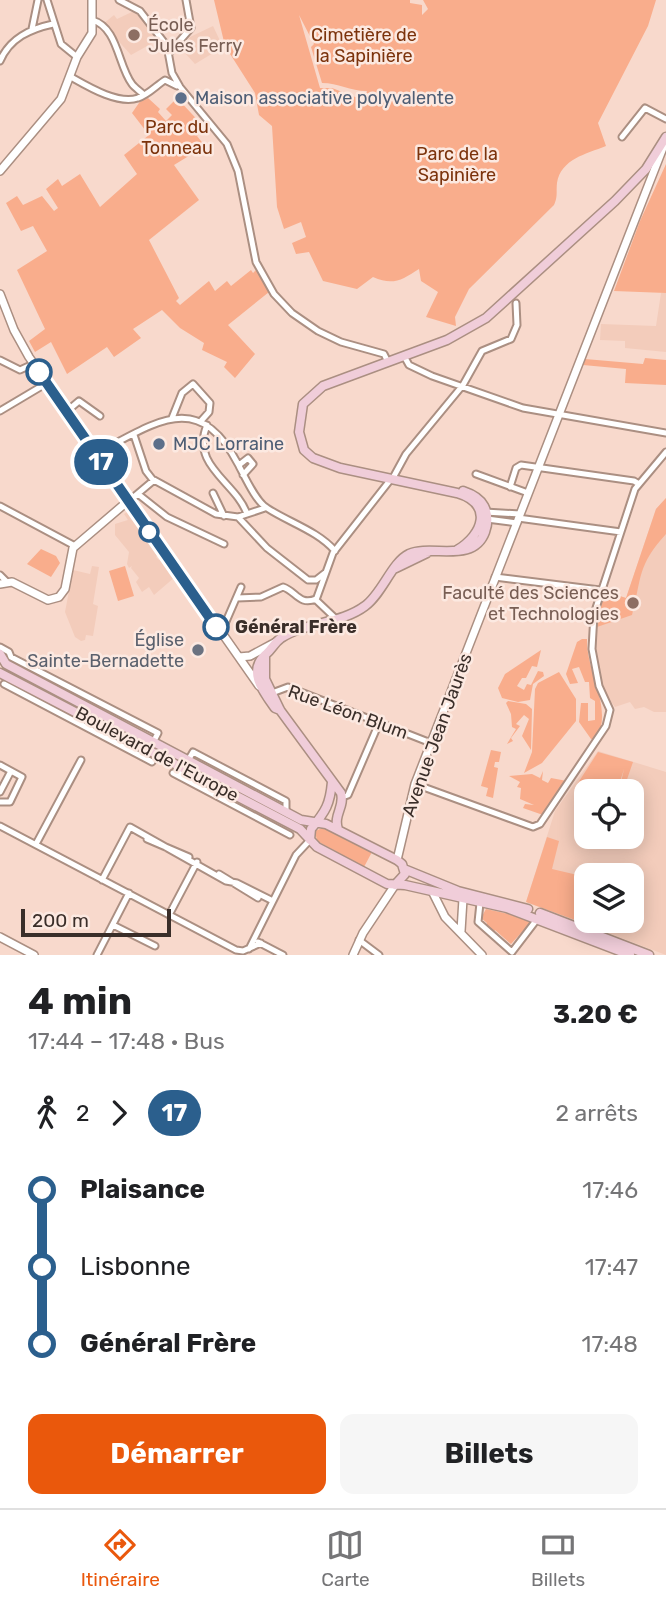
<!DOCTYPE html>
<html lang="fr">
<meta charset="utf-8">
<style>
:root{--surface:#fff;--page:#f6f6f6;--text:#202124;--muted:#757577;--line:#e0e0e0;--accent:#ea580c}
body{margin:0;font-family:Rubik,sans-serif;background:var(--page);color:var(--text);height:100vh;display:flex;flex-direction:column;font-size:26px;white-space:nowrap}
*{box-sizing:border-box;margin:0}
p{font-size:23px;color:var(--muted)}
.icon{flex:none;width:38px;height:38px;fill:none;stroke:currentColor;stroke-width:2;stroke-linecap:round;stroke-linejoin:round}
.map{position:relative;height:955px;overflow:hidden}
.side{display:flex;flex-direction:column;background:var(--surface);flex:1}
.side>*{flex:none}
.badge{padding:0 14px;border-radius:23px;font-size:24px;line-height:46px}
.buttons{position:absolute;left:574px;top:779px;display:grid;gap:14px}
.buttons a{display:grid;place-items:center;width:70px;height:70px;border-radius:14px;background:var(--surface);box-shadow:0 4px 18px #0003;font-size:35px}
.scale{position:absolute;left:21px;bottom:18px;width:150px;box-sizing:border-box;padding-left:7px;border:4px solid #3a2e29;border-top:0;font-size:19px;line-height:24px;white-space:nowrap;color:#3a2e29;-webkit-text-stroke:5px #fce9e1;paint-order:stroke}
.map>.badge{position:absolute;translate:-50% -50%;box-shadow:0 0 0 4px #fff}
.legs{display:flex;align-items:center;gap:10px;height:77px;padding:0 28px;font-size:23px}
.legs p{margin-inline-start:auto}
.headline{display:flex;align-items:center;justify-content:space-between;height:119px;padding:0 28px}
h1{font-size:38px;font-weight:700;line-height:52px}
.action{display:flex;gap:14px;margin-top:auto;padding:14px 28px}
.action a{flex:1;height:80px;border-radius:14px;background:var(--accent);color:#fff;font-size:28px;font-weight:700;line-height:80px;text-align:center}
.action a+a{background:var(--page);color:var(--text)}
ul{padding:0 28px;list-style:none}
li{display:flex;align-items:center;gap:24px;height:77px;font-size:26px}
li i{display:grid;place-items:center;width:10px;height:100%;margin:0 9px;background:currentColor}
li i::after{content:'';width:18px;height:18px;margin:-9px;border:5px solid;border-radius:50%;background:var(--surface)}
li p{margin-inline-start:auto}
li:first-child i{background:linear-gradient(#0000 50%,currentColor 0)}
li:last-child i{background:linear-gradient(currentColor 50%,#0000 0)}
.tab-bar{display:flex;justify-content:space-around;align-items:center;height:98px;border-top:2px solid var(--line);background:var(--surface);font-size:19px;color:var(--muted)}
.tab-bar a{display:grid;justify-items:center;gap:4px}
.tab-bar .active{color:var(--accent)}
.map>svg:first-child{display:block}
.built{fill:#f3ccbb;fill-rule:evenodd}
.green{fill:#f9ad8c;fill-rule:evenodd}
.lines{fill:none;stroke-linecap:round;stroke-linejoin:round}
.minor-casing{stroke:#ab8f82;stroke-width:9}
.tertiary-casing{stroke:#ab8f82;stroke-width:10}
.secondary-casing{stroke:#ab8f82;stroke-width:11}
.minor{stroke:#fff;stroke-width:5}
.tertiary{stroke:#fff;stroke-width:7}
.secondary{stroke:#f0cdd9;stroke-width:8}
.line-1-casing{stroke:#fff;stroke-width:16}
.line-1{stroke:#2b5f8d;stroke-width:10}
.education-dot{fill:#8d6e63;stroke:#fce9e1;stroke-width:2.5}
.service-dot{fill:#5c6f8a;stroke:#fce9e1;stroke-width:2.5}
.stop-1-dot{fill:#fff;stroke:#2b5f8d;stroke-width:3.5}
.worship-dot{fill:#6b7280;stroke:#fce9e1;stroke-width:2.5}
.labels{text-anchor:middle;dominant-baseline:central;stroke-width:5;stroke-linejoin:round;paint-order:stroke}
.education-label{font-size:18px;fill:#785e54;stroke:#fce9e1;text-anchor:start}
.park-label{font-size:18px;fill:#7c330c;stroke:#fce9e1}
.service-label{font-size:18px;fill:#4e5e75;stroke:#fce9e1;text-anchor:start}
.stop-label{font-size:18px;font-weight:bold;fill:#3a2e29;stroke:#fce9e1;text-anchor:start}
.worship-label{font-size:18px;fill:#5b616d;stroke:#fce9e1;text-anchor:end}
.street-label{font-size:18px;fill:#3a2e29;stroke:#fce9e1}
</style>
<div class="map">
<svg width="666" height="955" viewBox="0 0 666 955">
<rect width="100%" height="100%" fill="#f8d9cc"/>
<!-- built -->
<path class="built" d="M136,10L158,40L131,55L103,24L114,15L117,19Z
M213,26L223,47L195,64L183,51L182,46L190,37Z
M661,293H666V352L625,348V341L600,340L601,324L656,326Z
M666,498V712H654L644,707L635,709L630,702L615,707L605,694L598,674L595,639L599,608L605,591L626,598L656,509Z
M129,511L159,554L156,557L159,560L161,557L175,577L154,595L149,587L142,592L136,582L139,578L131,568L132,566L129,568L127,564L129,552L115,535V524L128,520L124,514Z
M92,566L99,567L93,604L98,606L93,636L86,635L85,640L81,641L75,637L65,612L73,570L90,574Z
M598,751L666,772V955L526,902L555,811ZM586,791H632V836H586ZM586,875H632V920H586Z"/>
<!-- green -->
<path class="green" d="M214,0H410V3L422,5V15L428,9L423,0H656L648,26L598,123L606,146C586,154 561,159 557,183C556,193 558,196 554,205L469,289L455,317L456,326L426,317L438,292L421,281L419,269C402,280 393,286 373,277L357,289L323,281L309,252L296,254L292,243L306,237L301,222L284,229L277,207L272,126L259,115L255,93L225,46ZM299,15L314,44L311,47L322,83C338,83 350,91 367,91L363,100L332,88H320Z
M148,98L160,109L158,112L166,121L172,115L166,109L177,98L205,128L197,136L205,146L174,165L199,200L149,240L179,298L176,301L180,305L209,281L215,291L227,281L231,286L251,270L253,273L256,270L269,292L228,325L255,354L235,378L224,367L227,362L202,350L204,343L180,328L162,310L133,329L141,338L114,357L107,347L67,374L51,342L35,352L29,341L45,329L17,270L47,251L33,226L21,231L6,203L17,196L23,205L42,196L54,211L58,208L46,189L58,179L62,186L80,174L100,207L137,174L124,155L149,135L132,113L141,100Z
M666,164V293L614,291L640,221Z
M645,358L666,360V385L625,383L626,369L583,365L585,359L643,364Z
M666,498V534C637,566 642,577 632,615L597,627L604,591L626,598L656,509Z
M41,549L56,556L60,563L51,577L27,564Z
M125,566L134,596L118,601L109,571Z
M582,639H587C586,673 614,708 596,740L591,739L579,722L581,703H588V721L595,720V701L590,698L589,682H585L579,667L572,669L578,683L570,684L566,674L577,642Z
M541,650L537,667L532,666L526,678H522L517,686L524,690L527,684L531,685L538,671L543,672L544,676L533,684L530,700L518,702L502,698L498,688L505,674Z
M559,672L576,699V721L542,763L524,773L532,752L535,689L538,683Z
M508,701L526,704L532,709L531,750L522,736L529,719L524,715L516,724L520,726L511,738L513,741L507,744L516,729L512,727L511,714L506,703Z
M491,750L501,752L499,762H495L494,767L498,768L493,798L486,796L488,788L481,786Z
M598,752L633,762L623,791H619L624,769L617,791L586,793L574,789Z
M543,771L542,780L548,783L551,778L567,781L543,815L523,808L525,804L534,805L520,799L521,788L517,787L520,782L509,776L532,774L540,778Z
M325,827L372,852L364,867L317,841L315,831Z
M547,837L559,841L552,869L586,877V920L609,921L607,924L603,923L605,931L526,902Z
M486,909L528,918L532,921L511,944L495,930L493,934L486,927L487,923L481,918Z"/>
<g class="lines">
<!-- minor casing -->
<g class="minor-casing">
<path id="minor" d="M47,0L61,44L77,57
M119,0L140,11L167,46L172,73L180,87L227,144L238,171L256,262L274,294L292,313L318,331L341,342L384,354L388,362
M92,20C118,27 118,66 132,84C135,88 140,91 144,95
M32,29L38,0
M170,52L191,28L186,0
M0,61C10,38 30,29 53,24
M71,77C87,86 118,105 138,98C148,95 157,85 165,80L177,86
M622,137L645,108L666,119
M404,356L409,365L432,376L523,408L666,433
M0,360L20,370L33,364
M0,411L47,383
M66,412L79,401L100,416
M172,418L182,393L193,384L210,403L209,412L201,421
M207,425C190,466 236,482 247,514
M134,435L146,471L153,480
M95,454C154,424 198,387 238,464C245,477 256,502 267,508C288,522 318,531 335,551
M239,465L248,458L253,464L243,475
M476,474L528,493
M394,476L406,454L463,385L482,351L511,339L517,325L516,303
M510,487L516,468L521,465L634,481L639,484
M213,493L224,516
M138,494L167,517L224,544
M129,501L154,480L216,514L238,517L265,508
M0,506L75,546
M485,512L520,514
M238,517L267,548L308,580H316L325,573
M518,518L621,532
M487,519L517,523
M0,575L6,581
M495,577L600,590
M237,598L261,597L283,587C296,591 299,606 316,599
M335,618L316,600L333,553L391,479
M221,633L241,587
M0,647L9,652L11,657L158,733L145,758
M4,684L152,762
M272,693L288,687L431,743
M0,765L22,777L10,802H0
M173,773L290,835
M179,776L193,752L286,801V811
M415,784L533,827L540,824L606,726L610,710L599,686L592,649L594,614L635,489L666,452
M0,792L11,771
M342,797L348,795L379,723
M0,826L236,950L243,951L261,943
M147,839L189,857
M36,844L81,760
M219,874L258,898
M102,880L130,827L226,881L237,883L273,901
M480,903L478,922L512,952
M169,915L197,862
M113,925L155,946
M359,940L379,955
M258,942L283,955
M249,949L296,855L310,840
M512,952L538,918
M97,955L129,893"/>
</g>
<!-- tertiary casing -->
<g class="tertiary-casing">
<path id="tertiary" d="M0,171L61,99L77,57L92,33V0
M0,294L14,330L29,357L259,686
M0,584L12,582L48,600L59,597L65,589L73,548L128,501
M239,657L250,656L276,642
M397,860L415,784L666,140
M433,893L445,917L482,955
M461,931L463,899
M0,937L34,955
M353,955L363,933L395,885"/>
</g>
<!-- secondary casing -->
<g class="secondary-casing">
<path id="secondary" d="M457,550C483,535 494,504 457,493L340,468L313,458L304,450L299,432L303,404L323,386L447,340L486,318L615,201L646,169L666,137
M396,568L427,553
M0,654L6,664L301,820L326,824L397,860L402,864L405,874L395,885
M265,655V679L280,710L341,793C345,807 333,815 338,829
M0,673L300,829L317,847L387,884L405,885L507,908L630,955
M280,710L275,708C262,690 247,671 266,654C272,649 274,643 281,638C306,622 341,624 365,606C382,594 392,562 409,554C432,544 473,564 485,532C488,524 488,514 484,506C480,498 472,494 463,491
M310,840L311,829C326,811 330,804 332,782
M404,869L458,891L528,909
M540,913L649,955"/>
</g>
<!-- minor -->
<use href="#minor" class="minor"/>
<!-- tertiary -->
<use href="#tertiary" class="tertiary"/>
<!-- secondary -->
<use href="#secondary" class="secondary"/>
</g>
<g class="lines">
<!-- line-1 casing -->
<g class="line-1-casing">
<path id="line-1" d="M39,372L216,627"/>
</g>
<!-- line-1 -->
<use href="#line-1" class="line-1"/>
</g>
<!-- markers -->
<g class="education-dot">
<circle cx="134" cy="35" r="7"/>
<circle cx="633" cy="603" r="7"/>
</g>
<g class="service-dot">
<circle cx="181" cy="98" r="7"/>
<circle cx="159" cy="444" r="7"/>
</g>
<g class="stop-1-dot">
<circle cx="39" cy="372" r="12"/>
<circle cx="149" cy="532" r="9"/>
<circle cx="216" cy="627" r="12"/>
</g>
<circle class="worship-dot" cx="198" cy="650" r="7"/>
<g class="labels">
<!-- education labels -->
<g class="education-label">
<text x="148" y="25">École<tspan x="148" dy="21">Jules Ferry</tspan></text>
<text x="619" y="593" text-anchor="end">Faculté des Sciences<tspan x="619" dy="21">et Technologies</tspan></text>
</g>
<!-- park labels -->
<g class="park-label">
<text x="364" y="35">Cimetière de<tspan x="364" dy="21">la Sapinière</tspan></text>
<text x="177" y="127">Parc du<tspan x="177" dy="21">Tonneau</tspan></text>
<text x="457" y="154">Parc de la<tspan x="457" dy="21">Sapinière</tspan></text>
</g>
<!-- service labels -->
<g class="service-label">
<text x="195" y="98">Maison associative polyvalente</text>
<text x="173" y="444">MJC Lorraine</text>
</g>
<!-- stop labels -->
<g class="stop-label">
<text x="235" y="627">Général Frère</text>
</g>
<!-- worship labels -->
<g class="worship-label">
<text x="184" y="640">Église<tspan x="184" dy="21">Sainte-Bernadette</tspan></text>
</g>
<!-- street labels -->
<g class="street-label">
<text transform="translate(348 712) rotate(20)">Rue Léon Blum</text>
<text transform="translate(437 735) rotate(-70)">Avenue Jean Jaurès</text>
<text transform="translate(157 754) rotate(28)">Boulevard de l'Europe</text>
</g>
</g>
</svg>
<div class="buttons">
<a><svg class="icon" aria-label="locate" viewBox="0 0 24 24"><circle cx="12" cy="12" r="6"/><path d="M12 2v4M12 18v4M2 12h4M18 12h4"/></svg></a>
<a><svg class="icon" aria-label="layers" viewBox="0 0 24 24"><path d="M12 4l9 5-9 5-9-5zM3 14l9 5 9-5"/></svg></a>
</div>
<div class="scale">200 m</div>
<b class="badge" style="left:101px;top:462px;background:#2b5f8d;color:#fff">17</b>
</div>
<section class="side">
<div class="headline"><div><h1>4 min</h1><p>17:44 – 17:48 · Bus</p></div><b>3.20 €</b></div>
<div class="legs"><svg class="icon" aria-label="walk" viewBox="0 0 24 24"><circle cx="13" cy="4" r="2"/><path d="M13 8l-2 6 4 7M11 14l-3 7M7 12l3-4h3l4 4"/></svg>2<svg class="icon" aria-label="forward" viewBox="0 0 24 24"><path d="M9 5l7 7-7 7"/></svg><b class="badge" style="background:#2b5f8d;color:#fff">17</b><p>2 arrêts</p></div>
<ul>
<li><i style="color:#2b5f8d"></i><b>Plaisance</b><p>17:46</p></li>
<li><i style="color:#2b5f8d"></i><span>Lisbonne</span><p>17:47</p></li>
<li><i style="color:#2b5f8d"></i><b>Général Frère</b><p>17:48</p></li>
</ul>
<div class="action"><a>Démarrer</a><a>Billets</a></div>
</section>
<nav class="tab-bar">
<a class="active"><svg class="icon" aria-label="directions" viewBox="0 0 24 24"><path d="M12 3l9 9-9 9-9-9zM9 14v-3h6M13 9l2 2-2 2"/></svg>Itinéraire</a>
<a><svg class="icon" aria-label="map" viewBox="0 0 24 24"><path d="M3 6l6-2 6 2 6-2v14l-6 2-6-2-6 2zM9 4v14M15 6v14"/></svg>Carte</a>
<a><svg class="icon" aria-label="tickets" viewBox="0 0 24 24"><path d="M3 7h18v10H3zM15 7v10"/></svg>Billets</a>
</nav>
